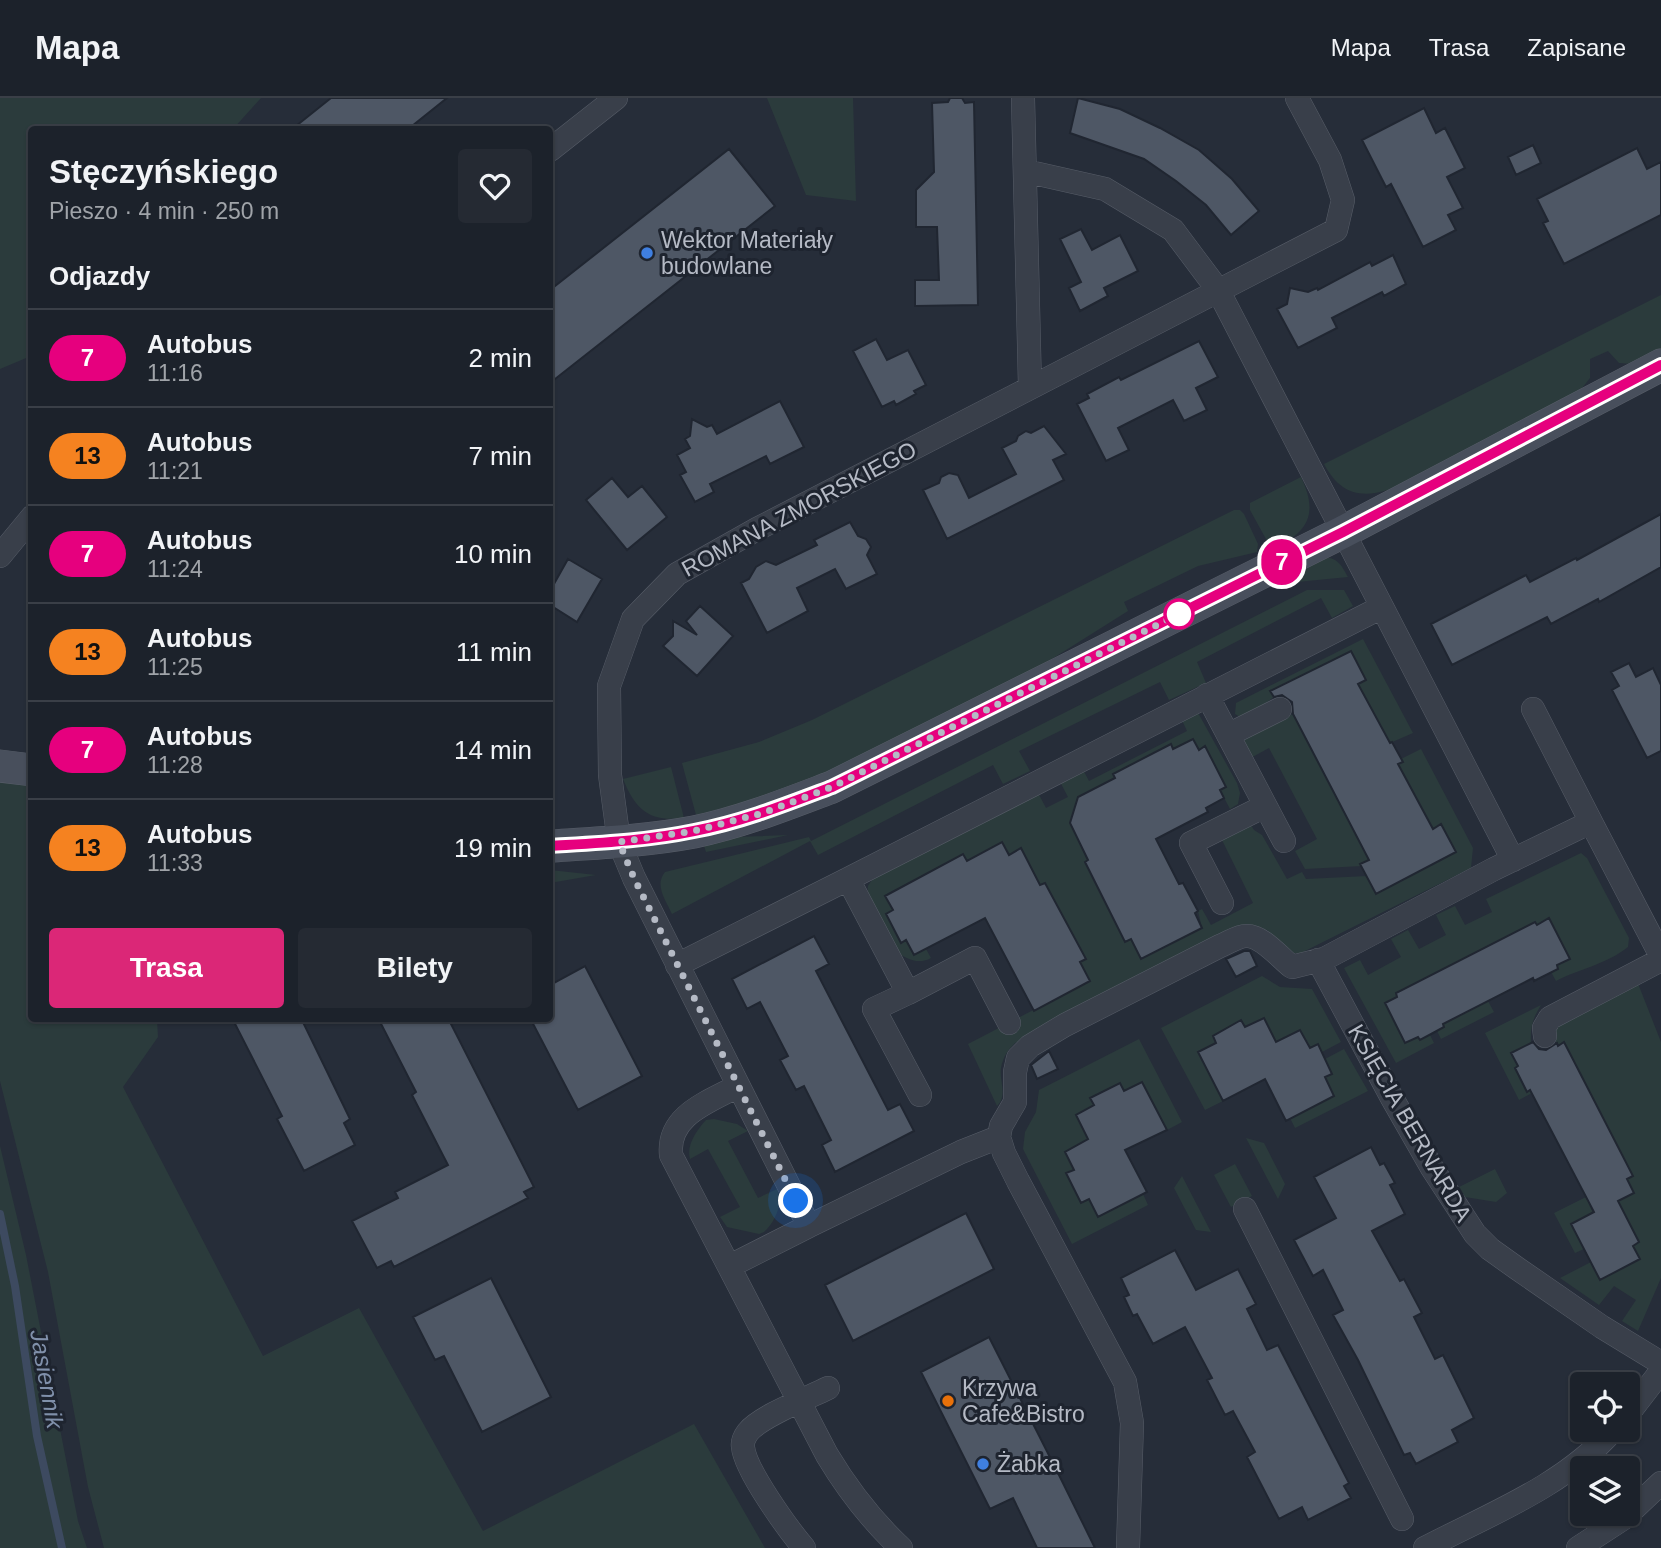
<!DOCTYPE html>
<html lang="pl">
<meta charset="utf-8">
<style>
:root{--surface:#1c222b;--page:#252a33;--text:#f1f3f6;--muted:#a0a4a9;--line:#3a3f47;--accent:#db2777}
body{margin:0;font-family:Helvetica,sans-serif;background:var(--page);color:var(--text);height:100vh;display:flex;flex-direction:column;font-size:26px;white-space:nowrap}
*{box-sizing:border-box;margin:0}
p{font-size:23px;color:var(--muted)}
.icon{flex:none;width:38px;height:38px;fill:none;stroke:currentColor;stroke-width:2;stroke-linecap:round;stroke-linejoin:round}
.map{position:relative;flex:1;overflow:hidden}
.side{position:absolute;left:28px;top:28px;width:525px;height:896px;display:flex;flex-direction:column;background:var(--surface);border-radius:7px;box-shadow:0 2px 5px #0004,0 0 0 2px var(--line)}
.side>*{flex:none}
.badge{padding:0 14px;border-radius:23px;font-size:24px;line-height:46px}
.fabs{position:absolute;left:1570px;top:1274px;display:grid;gap:14px}
.fabs a{display:grid;place-items:center;width:70px;height:70px;border-radius:7px;background:var(--surface);box-shadow:0 2px 5px #0004,0 0 0 2px var(--line);font-size:35px}
.you{position:absolute;width:35px;height:35px;margin:-18px;border:5px solid #fff;border-radius:50%;background:#1a73e8;box-shadow:0 0 0 10px #1a73e833}
.map>.badge{position:absolute;translate:-50% -50%;box-shadow:0 0 0 4px #fff}
h2{padding:0 21px;font-size:26px;line-height:63px}
.round{display:grid;place-items:center;flex:none;width:74px;height:74px;border-radius:7px;background:var(--page)}
.summary{display:flex;align-items:center;justify-content:space-between;height:119px;padding:0 21px}
h1{font-size:33px;font-weight:700;line-height:52px}
.cta{display:flex;gap:14px;margin-top:auto;padding:14px 21px}
.cta a{flex:1;height:80px;border-radius:7px;background:var(--accent);color:#fff;font-size:28px;font-weight:700;line-height:80px;text-align:center}
.cta a+a{background:var(--page);color:var(--text)}
ul{padding:0;list-style:none}
li{display:flex;align-items:center;gap:21px;height:98px;padding:0 21px;border-top:2px solid var(--line)}
li div{flex:1}
li b{display:block;font-size:26px}
li em{font-style:normal}
li .badge{min-width:77px;font-weight:700;text-align:center}
header{display:flex;align-items:center;gap:42px;box-sizing:border-box;height:98px;padding:0 35px;background:var(--surface);border-bottom:2px solid var(--line)}
header strong{font-size:33px}
nav{display:flex;gap:38px;margin-inline-start:auto;font-size:24px}
.map>svg:first-child{display:block}
.green{fill:#2b3b3c}
.lines{fill:none;stroke-linecap:round;stroke-linejoin:round}
.stream{stroke:#3d4a60;stroke-width:8}
.building{fill:#4e5765;stroke:#202631;stroke-width:2}
.street-casing{stroke:#575d68;stroke-width:24}
.secondary-casing{stroke:#575d68;stroke-width:33}
.street{stroke:#393f4a;stroke-width:23}
.secondary{stroke:#484f5c;stroke-width:32}
.line-casing{stroke:#fff;stroke-width:16}
.line{stroke:#e6007e;stroke-width:10}
.walk{stroke:#b5bac5;stroke-width:7;stroke-dasharray:0 12.6}
.shop-dot{fill:#3f7fe0;stroke:#1e242f;stroke-width:2.5}
.stop-dot{fill:#fff;stroke:#e6007e;stroke-width:3.5}
.food-dot{fill:#e8710a;stroke:#1e242f;stroke-width:2.5}
.labels{text-anchor:middle;dominant-baseline:central;stroke-width:6;stroke-linejoin:round;paint-order:stroke}
.poi-label{font-size:23px;fill:#b5bac5;stroke:#1e242f;text-anchor:start}
.street-label{font-size:23px;fill:#b5bac5;stroke:#1e242f}
.water-label{font-size:24px;font-style:italic;fill:#8090aa;stroke:#1e242f}
</style>
<header>
<strong>Mapa</strong>
<nav><a>Mapa</a><a>Trasa</a><a>Zapisane</a></nav>
</header>
<div class="map">
<svg width="1661" height="1450" viewBox="0 0 1661 1450">
<rect width="100%" height="100%" fill="#262d39"/>
<!-- green -->
<path class="green" d="M0,0H261L233,31L32,32L31,258L0,271Z
M767,0H853L856,103L806,97Z
M1661,197V251L1633,266L1619,265L1608,253L1590,261V280L1579,294L1388,392C1358,401 1339,394 1324,366Z
M1301,379C1319,417 1308,434 1272,452L1250,412V405Z
M1234,412H1240L1244,416L1258,446L1257,454L1198,468L1124,504L1128,513L1020,581L841,669L763,700L696,717L682,665L759,644L812,622Z
M1324,459C1338,460 1342,468 1348,479L1297,484L1289,481L1287,478Z
M1307,492H1344L1353,508L1332,520L1321,500L1197,564L1206,585L1169,602L1160,584L1019,653L1030,673L1003,686L993,667L818,757L810,743L672,816C666,803 654,787 665,774L809,739L811,743Z
M1363,541L1413,635L1390,645L1358,586L1365,582L1351,553L1271,593L1274,599L1253,614L1240,619L1235,616L1236,605Z
M1197,613L1237,685L1240,695L1238,706L1230,711L1220,692L1225,689L1204,649L1199,652L1193,641L1173,651L1171,647L1114,676L1115,680L1079,699L1070,725L1125,843L1131,841L1141,861L1202,830L1198,813L1202,811L1211,827L1253,805L1222,742L1251,727L1254,732L1262,737L1287,781L1302,774L1306,781L1367,778L1376,796L1456,754L1441,726L1433,731L1398,666L1402,664L1401,661L1421,651L1473,750L1471,770L1301,855H1293L1267,832L1253,828L1119,889L1015,945C1008,952 1003,959 1001,970C999,983 1008,997 997,1008L968,946L1089,883L1080,864L1086,861L1074,839L1068,842L1057,809L1045,785L1040,787L1021,751L1009,757L1002,744L967,763L963,756L885,797L893,812L886,816L901,844L906,842L915,857L926,851L931,860C919,867 905,861 896,853C887,845 865,799 868,788C870,784 873,781 875,778L1036,691L1046,710L1068,699L1058,680L1081,668L1089,683L1187,633L1180,618Z
M1293,616L1369,762L1361,766L1362,768L1305,771L1295,753L1317,741L1269,650L1247,662L1244,643L1249,638Z
M671,669L684,720C650,724 636,713 623,681Z
M0,683L31,686L32,920L157,921L158,939L123,989L263,1258L359,1210L483,1433L694,1326L765,1450H104L88,1389L48,1174L0,983Z
M788,737L706,754L704,748L734,739Z
M1581,755L1587,760L1629,840L1628,849C1607,866 1579,871 1556,883L1551,874L1558,870L1557,867L1570,860L1549,821L1537,827L1534,824L1396,895L1397,899L1385,905L1405,945L1418,939L1420,942L1430,937L1434,945L1396,965L1344,870L1360,862L1368,877L1401,859L1391,841L1408,832L1419,851L1446,837L1436,817L1455,808L1465,827L1492,814L1486,801Z
M550,772L596,777L550,785Z
M1262,878L1280,889L1312,891L1341,944L1322,954L1310,950L1300,932L1286,939L1277,946L1245,929L1241,922L1213,937L1216,945L1199,954L1223,1003L1205,1012L1161,930Z
M1637,883L1661,944V1180L1638,1233L1622,1223L1636,1202L1614,1188L1599,1207L1560,1180L1591,1164L1600,1182L1640,1161L1633,1148L1639,1144L1611,1106L1627,1081L1633,1078L1564,945L1558,948L1551,935L1557,927Z
M1488,903L1494,914L1441,941L1437,933L1444,929L1443,926Z
M1541,907C1533,920 1530,929 1531,945L1511,955L1518,968L1515,970L1527,993L1530,992L1532,995L1519,1002L1485,935Z
M1139,941L1182,1024L1167,1032L1142,984L1124,993L1119,985L1090,1000L1094,1007L1076,1017L1083,1032L1092,1040L1065,1054L1074,1072L1066,1076L1081,1104L1089,1101L1099,1119L1143,1096L1148,1107L1072,1146L1023,1051L1025,1034L1036,1014L1039,992Z
M1344,951L1368,993L1295,1030L1290,1020L1325,979L1332,975L1325,961Z
M714,1021L737,1026L748,1033L728,1043L758,1100L777,1091C784,1105 775,1124 764,1134L759,1136L727,1129L720,1119L740,1109L708,1051L690,1061C686,1047 697,1032 706,1022Z
M1246,1040L1264,1045L1285,1086L1278,1101Z
M0,1048L26,1157L78,1423L87,1450H0Z
M1235,1066L1252,1098L1231,1109L1214,1077Z
M1495,1071L1507,1095L1496,1104L1465,1099L1459,1089Z
M1182,1078L1211,1134L1196,1132L1174,1090Z
M1586,1099L1593,1115L1571,1126L1584,1151L1575,1155L1554,1115Z"/>
<g class="lines">
<!-- stream -->
<path class="stream" d="M0,1116L15,1188L37,1338L62,1450"/>
</g>
<!-- building -->
<path class="building" d="M331,0H447L407,32H291Z
M950,0H962L965,5L974,4L978,207L915,208V182H939L937,129H916V92L934,74L932,5L948,4Z
M1078,0L1120,11L1160,30L1199,52L1232,81L1259,113L1231,137L1206,107L1176,83L1144,61L1070,35Z
M1424,10L1436,35L1445,30L1465,70L1447,79L1463,110L1448,117L1456,132L1423,149L1391,86L1386,89L1362,42Z
M1533,47L1541,65L1516,77L1508,59Z
M1637,50L1647,71L1661,64V117L1564,166L1543,125L1548,123L1537,101Z
M729,51L775,108L550,285V192Z
M1081,131L1092,152L1120,137L1138,173L1104,190L1108,198L1080,213L1069,190L1081,184L1060,141Z
M1393,157L1406,186L1384,198L1382,194L1332,220L1337,230L1298,250L1277,211L1287,206L1290,190L1308,194L1317,190L1318,192L1370,164L1372,168Z
M876,241L887,262L908,252L926,287L914,293L916,296L896,307L894,303L882,309L853,253Z
M1199,243L1218,279L1196,290L1207,312L1184,323L1173,302L1118,330L1129,352L1106,363L1077,306L1089,300L1087,296L1119,279L1121,282Z
M780,303L804,349L770,366L766,358L710,386L714,394L695,404L680,377L686,374L677,357L690,350L685,341L690,338L692,321L707,329L712,327L717,336Z
M1044,328L1066,356L1053,362L1064,382L947,441L923,392L939,385L941,379L949,375L958,377L969,400L1016,376L1002,350L1016,343L1018,338L1026,333L1031,335Z
M612,380L628,399L642,388L667,419L627,452L586,402Z
M1661,416V469L1599,504L1598,501L1551,526L1547,519L1452,567L1431,526L1526,477L1530,484L1576,460L1577,462Z
M850,424L858,438L866,441L871,449L867,457L877,476L846,491L835,471L797,490L808,513L767,535L741,485L749,481L756,469L766,463L776,467L817,447L814,442Z
M568,461L602,481L577,524L550,507V493Z
M700,508L733,538L697,578L663,548L673,538V523L697,537L686,523Z
M1351,553L1366,582L1358,586L1390,645L1392,644L1403,664L1398,666L1433,731L1441,726L1456,754L1376,796L1360,766L1369,762L1293,616L1292,604L1282,597L1274,599L1270,593Z
M1629,565L1636,579L1653,570L1661,587V653L1647,660L1612,592L1619,588L1611,574Z
M1193,641L1199,652L1205,648L1226,689L1220,692L1224,700L1206,710L1208,714L1156,741L1179,786L1183,785L1198,813L1195,815L1202,830L1141,861L1131,841L1125,844L1085,764L1088,762L1070,725L1078,699L1115,680L1113,676L1171,646L1173,651Z
M1002,744L1009,757L1021,750L1040,787L1045,785L1086,861L1080,864L1090,883L1034,913L985,820L914,857L906,842L901,845L886,816L893,812L885,798L963,756L967,763Z
M1549,820L1570,861L1557,867L1558,871L1534,883L1533,880L1443,926L1444,929L1433,935L1420,942L1418,939L1405,945L1385,905L1397,899L1396,895L1535,824L1537,827Z
M814,838L829,866L816,873L888,1012L900,1006L914,1033L835,1074L822,1047L831,1042L804,988L796,992L780,962L788,958L760,904L747,911L732,881Z
M1244,853H1250L1257,868L1236,879L1226,861Z
M585,868L642,978L578,1012L530,920H550V887Z
M232,920H301L350,1021L344,1025L355,1047L304,1073L277,1021L282,1018Z
M378,920H448L534,1089L524,1094L528,1100L394,1169L391,1163L377,1170L352,1123L398,1100L395,1094L448,1067L412,997L416,994Z
M1264,920L1276,944L1300,932L1310,950L1318,946L1332,976L1325,979L1334,998L1286,1023L1265,981L1223,1003L1198,954L1216,945L1213,938L1241,922L1245,929Z
M1533,944L1539,951L1546,952L1557,945L1558,948L1564,944L1633,1078L1627,1081L1634,1095L1618,1103L1639,1144L1633,1148L1640,1161L1600,1182L1571,1126L1594,1114L1530,992L1527,994L1515,970L1518,968L1511,955Z
M1049,953L1058,971L1037,981L1031,967Z
M1142,984L1167,1032L1125,1052L1147,1094L1098,1119L1089,1101L1081,1105L1066,1075L1074,1072L1065,1054L1088,1041L1076,1017L1094,1007L1090,1000L1120,985L1124,993Z
M1371,1049L1380,1067L1384,1065L1395,1085L1390,1087L1405,1116L1372,1133L1400,1183L1404,1181L1422,1215L1414,1219L1435,1261L1443,1257L1474,1320L1452,1332L1458,1344L1416,1366L1410,1355L1404,1357L1358,1262L1333,1217L1343,1212L1323,1172L1313,1178L1294,1142L1336,1120L1314,1079Z
M966,1115L994,1171L853,1243L825,1187Z
M1175,1152L1196,1192L1238,1171L1256,1206L1247,1211L1267,1252L1278,1247L1349,1385L1344,1388L1351,1400L1308,1422L1302,1409L1279,1421L1247,1359L1255,1354L1233,1313L1225,1317L1207,1282L1212,1280L1185,1229L1153,1246L1137,1216L1133,1218L1124,1199L1129,1197L1121,1180Z
M491,1180L551,1299L482,1334L444,1258L435,1262L413,1219Z
M989,1239L1059,1377L1095,1450H1037L1013,1400L990,1411L921,1274Z"/>
<g class="lines">
<!-- street casing -->
<g class="street-casing">
<path id="street" d="M1023,0L1030,289
M550,52L616,0
M1025,73L1105,91L1173,132L1218,192L1513,762
M0,458L32,419
M1207,597L1284,743
M1533,611L1591,724
M1228,637L1280,611
M1222,805L1191,745L1265,708
M1318,862L1392,1000L1432,1070L1475,1136L1490,1151L1518,1171L1602,1229L1661,1265
M677,867L848,781
M908,895L874,911L920,997
M1009,925L975,860L908,895L848,781L1382,509
M1545,938L1544,930L1550,920L1661,862
M738,988C709,1004 667,1017 671,1057L827,1357C848,1392 871,1422 901,1450
M1245,1111L1402,1421
M809,1128L961,1054L999,1039
M730,1168L809,1128L634,780L619,744L610,677L609,588L633,521L677,476L757,431L1336,132L1343,102L1330,62L1297,0
M1628,1316L1661,1273
M804,1450C788,1431 745,1372 743,1349C742,1344 745,1338 748,1334C761,1318 808,1300 828,1290
M1128,1450L1132,1325L1125,1284L1018,1083L1004,1055L999,1039L1001,1028L1015,1004V974L1018,960L1030,948L1065,927L1220,848C1228,845 1238,838 1246,838C1262,837 1280,860 1292,869L1324,861L1494,771L1591,724L1661,858
M1425,1450C1490,1416 1564,1388 1613,1332
M1578,1450L1624,1420L1661,1385"/>
</g>
<!-- secondary casing -->
<g class="secondary-casing">
<path id="secondary" d="M0,668L32,672
M550,748C598,745 646,743 694,734C742,724 787,706 832,689L1343,434L1661,267"/>
</g>
<!-- street -->
<use href="#street" class="street"/>
<!-- secondary -->
<use href="#secondary" class="secondary"/>
</g>
<g class="lines">
<!-- line casing -->
<g class="line-casing">
<path id="line" d="M550,748C598,745 646,743 694,733C742,724 787,706 832,689L1343,434L1661,267"/>
</g>
<!-- line -->
<use href="#line" class="line"/>
<!-- walk -->
<path class="walk" d="M796,1103L634,780L619,744L694,733L763,715L832,689L1179,516"/>
</g>
<!-- markers -->
<g class="shop-dot">
<circle cx="647" cy="155" r="7"/>
<circle cx="983" cy="1366" r="7"/>
</g>
<circle class="stop-dot" cx="1179" cy="516" r="14"/>
<circle class="food-dot" cx="948" cy="1303" r="7"/>
<g class="labels">
<!-- poi labels -->
<g class="poi-label">
<text x="661" y="142">Wektor Materiały<tspan x="661" dy="26">budowlane</tspan></text>
<text x="962" y="1290">Krzywa<tspan x="962" dy="26">Cafe&amp;Bistro</tspan></text>
<text x="997" y="1366">Żabka</text>
</g>
<!-- street labels -->
<g class="street-label">
<text transform="translate(799 411) rotate(-28)">ROMANA ZMORSKIEGO</text>
<text transform="translate(1410 1025) rotate(60)">KSIĘCIA BERNARDA</text>
</g>
<!-- water labels -->
<g class="water-label">
<text transform="translate(47 1281) rotate(80)">Jasiennik</text>
</g>
</g>
</svg>
<div class="fabs">
<a><svg class="icon" aria-label="locate" viewBox="0 0 24 24"><circle cx="12" cy="12" r="6"/><path d="M12 2v4M12 18v4M2 12h4M18 12h4"/></svg></a>
<a><svg class="icon" aria-label="layers" viewBox="0 0 24 24"><path d="M12 4l9 5-9 5-9-5zM3 14l9 5 9-5"/></svg></a>
</div>
<div class="you" style="left:796px;top:1103px"></div>
<b class="badge" style="left:1282px;top:464px;background:#e6007e;color:#fff">7</b>
<section class="side">
<div class="summary"><div><h1>Stęczyńskiego</h1><p>Pieszo · 4 min · 250 m</p></div><a class="round"><svg class="icon" aria-label="heart" viewBox="0 0 24 24"><path d="M12 20l-8-8c-3-5 5-10 8-4 3-6 11-1 8 4z"/></svg></a></div>
<h2>Odjazdy</h2>
<ul>
<li><span class="badge" style="background:#e6007e;color:#fff">7</span><div><b>Autobus</b><p>11:16</p></div><em>2 min</em></li>
<li><span class="badge" style="background:#f58220;color:#111">13</span><div><b>Autobus</b><p>11:21</p></div><em>7 min</em></li>
<li><span class="badge" style="background:#e6007e;color:#fff">7</span><div><b>Autobus</b><p>11:24</p></div><em>10 min</em></li>
<li><span class="badge" style="background:#f58220;color:#111">13</span><div><b>Autobus</b><p>11:25</p></div><em>11 min</em></li>
<li><span class="badge" style="background:#e6007e;color:#fff">7</span><div><b>Autobus</b><p>11:28</p></div><em>14 min</em></li>
<li><span class="badge" style="background:#f58220;color:#111">13</span><div><b>Autobus</b><p>11:33</p></div><em>19 min</em></li>
</ul>
<div class="cta"><a>Trasa</a><a>Bilety</a></div>
</section>
</div>
